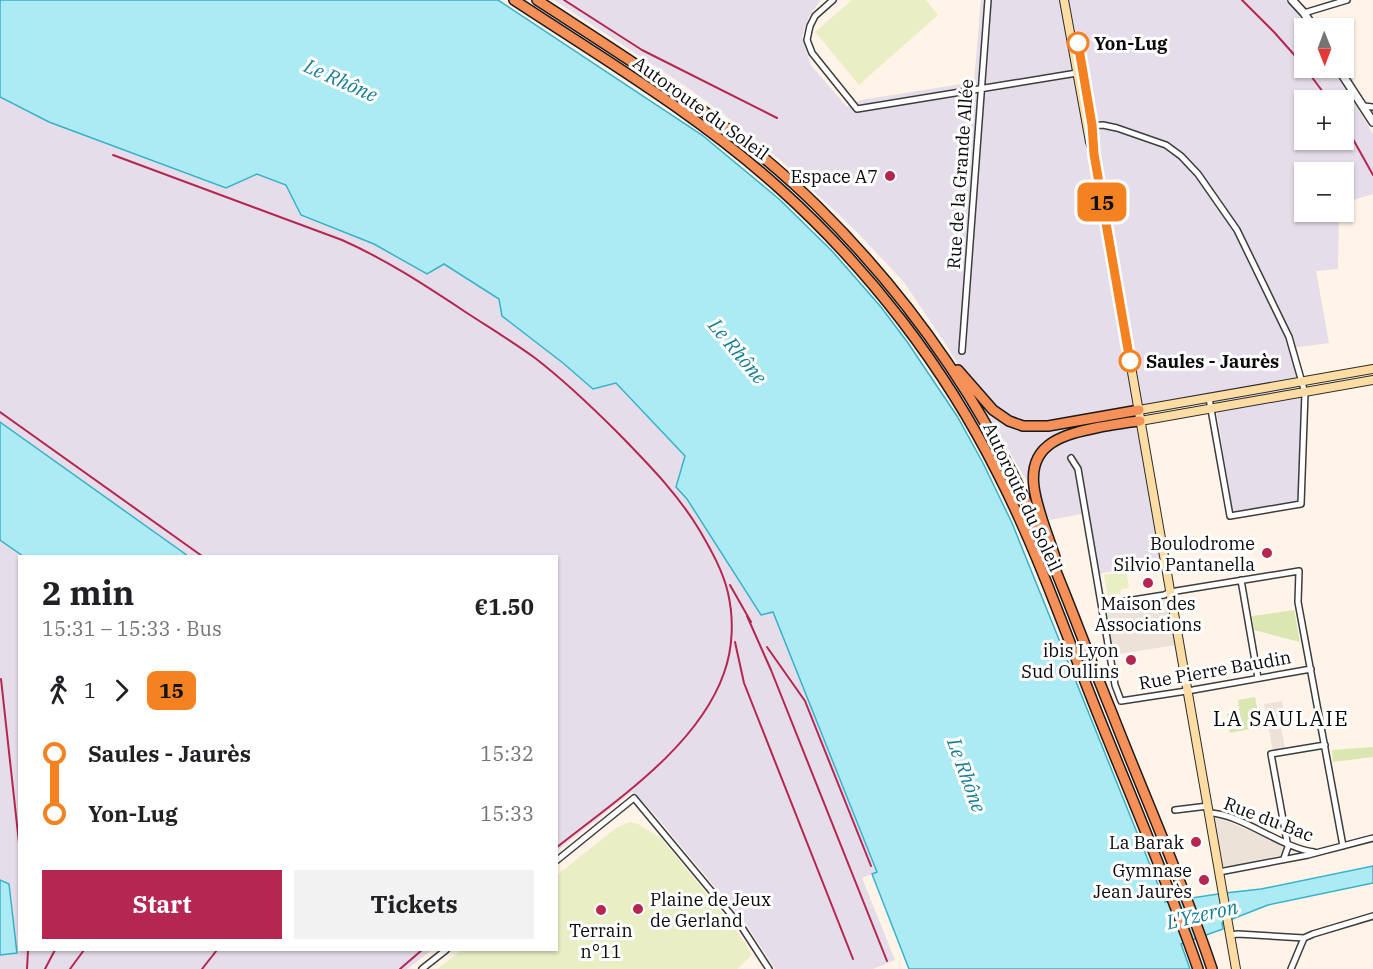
<!DOCTYPE html>
<meta charset="utf-8">
<style>
:root{--surface:#fff;--page:#f2f2f2;--text:#202124;--muted:#757577;--accent:#b52650}
body{margin:0;font-family:"IBM Plex Serif",serif;background:var(--page);color:var(--text);height:100vh;display:flex;flex-direction:column;font-size:22px;white-space:nowrap}
*{box-sizing:border-box;margin:0}
p{font-size:20px;color:var(--muted)}
.icon{flex:none;width:33px;height:33px;fill:none;stroke:currentColor;stroke-width:2;stroke-linecap:round;stroke-linejoin:round}
.map{position:relative;flex:1;overflow:hidden}
.drawer{position:absolute;left:18px;top:555px;width:540px;height:396px;display:flex;flex-direction:column;background:var(--surface);border-radius:0px;box-shadow:0 2px 4px #0004}
.drawer>*{flex:none}
.badge{padding:0 12px;border-radius:9px;font-size:21px;line-height:39px}
.needle{width:39px;rotate:179deg}
.buttons{position:absolute;left:1294px;top:18px;display:grid;gap:12px}
.buttons a{display:grid;place-items:center;width:60px;height:60px;border-radius:0px;background:var(--surface);box-shadow:0 2px 4px #0004;font-size:30px}
.map>.badge{position:absolute;translate:-50% -50%;box-shadow:0 0 0 3px #fff}
.legs{display:flex;align-items:center;gap:9px;height:66px;padding:0 24px;font-size:20px}
.legs p{margin-inline-start:auto}
.headline{display:flex;align-items:center;justify-content:space-between;height:102px;padding:0 24px}
h1{font-size:33px;font-weight:800;line-height:45px}
.button{display:flex;gap:12px;margin-top:auto;padding:12px 24px}
.button a{flex:1;height:69px;border-radius:0px;background:var(--accent);color:#fff;font-size:24px;font-weight:800;line-height:69px;text-align:center}
.button a+a{background:var(--page);color:var(--text)}
ul{padding:0 24px;list-style:none}
li{display:flex;align-items:center;gap:21px;height:60px;font-size:22px}
li i{display:grid;place-items:center;width:9px;height:100%;margin:0 8px;background:currentColor}
li i::after{content:'';width:15px;height:15px;margin:-8px;border:4px solid;border-radius:50%;background:var(--surface)}
li p{margin-inline-start:auto}
li:first-child i{background:linear-gradient(#0000 50%,currentColor 0)}
li:last-child i{background:linear-gradient(currentColor 50%,#0000 0)}
.map>svg:first-child{display:block}
.industrial{fill:#e5dde9;fill-rule:evenodd}
.green{fill:#dae7b3}
.pitch{fill:#eaeec4}
.plaza{fill:#ece2d8}
.water{fill:#adebf4;stroke:#36b2ca;stroke-width:1.5}
.lines{fill:none;stroke-linecap:round;stroke-linejoin:round}
.minor-casing{stroke:#3d3d3d;stroke-width:8}
.tertiary-casing{stroke:#3d3d3d;stroke-width:10}
.secondary-casing{stroke:#2c2c2c;stroke-width:10}
.trunk-casing{stroke:#1b1b1b;stroke-width:12}
.minor{stroke:#fff;stroke-width:5}
.tertiary{stroke:#fff;stroke-width:7}
.secondary{stroke:#fddda3;stroke-width:8}
.trunk{stroke:#f49058;stroke-width:9}
.rail{stroke:#b52650;stroke-width:2}
.line-1-casing{stroke:#fff;stroke-width:14}
.line-1{stroke:#f58220;stroke-width:9}
.stop-1-dot{fill:#fff;stroke:#f58220;stroke-width:3}
.poi-dot{fill:#b52650;stroke:#fff;stroke-width:2}
.labels{text-anchor:middle;dominant-baseline:central;stroke-width:6;stroke-linejoin:round;paint-order:stroke}
.stop-label{font-size:18px;font-weight:bold;fill:#0a0a0a;stroke:#fff;text-anchor:start}
.street-label{font-size:18px;fill:#0a0a0a;stroke:#fff}
.poi-label{font-size:18px;fill:#0a0a0a;stroke:#fff;text-anchor:end}
.water-label{font-size:20px;font-style:italic;fill:#177e97;stroke:#fff}
.quarter-label{font-size:21px;letter-spacing:1.5px;fill:#0a0a0a;stroke:#fff}
</style>
<div class="map">
<svg width="1373" height="969" viewBox="0 0 1373 969">
<rect width="100%" height="100%" fill="#fff4e7"/>
<!-- industrial -->
<path class="industrial" d="M554,0H821L809,16L802,37L811,65L847,107L861,100L974,82L981,0H1286L1310,28H1305V68H1334L1373,134V194L1344,203V172H1305V212H1339L1338,269L1316,271L1329,343L1291,348L1303,399L1305,500L1233,513L1215,402L1140,415L1165,562L1097,574L1086,513L1050,520L947,346L903,281L851,226L779,159L725,115L685,86ZM1305,100H1344V140H1305Z
M0,97L49,122L257,174L286,185L301,215L374,244L427,274L444,264L499,299L563,363L593,389L616,383L685,456L676,487L687,499L761,615L773,611L877,872L862,878L895,960L873,969H775L748,927L655,815L632,792L557,851L556,556H188L0,422Z
M0,540L23,556H20V950H432L407,969H0V955L17,953L9,884L0,880Z"/>
<!-- green -->
<path class="green" d="M1294,610L1300,642L1254,630L1252,616Z
M1255,697L1261,727L1230,733L1227,714L1237,712L1238,715H1240L1238,700Z
M1373,747V757L1333,762L1332,750Z"/>
<!-- pitch -->
<path class="pitch" d="M852,0H926L938,15L859,85L815,32Z
M1126,571L1129,588L1121,589L1120,594L1108,597L1104,575Z
M630,822L638,824L662,839L739,934L752,955L737,969H437L462,950H556L557,875L616,828Z"/>
<!-- plaza -->
<path class="plaza" d="M1165,599L1169,603L1176,645L1112,655L1107,609Z
M1282,701L1287,727L1281,728L1285,748L1273,751L1264,704Z
M1217,817L1274,841L1275,840L1286,846L1283,855L1244,863V865L1221,866L1214,820Z"/>
<!-- water -->
<path class="water" d="M0,0H498L702,135L779,199L832,251L881,307L908,343L957,416L983,463L1012,523L1165,902L1225,893L1261,889L1373,866V883L1268,905L1222,923L1223,929L1181,944L1190,969H909L872,874L877,872L773,612L761,615L687,499L676,487L685,456L616,383L593,389L563,363L502,316L499,299L444,264L427,274L374,244L301,215L286,185L257,174L226,188L49,122L0,97Z
M0,422L188,556H23L0,540Z
M0,880L9,884L17,953L0,955Z"/>
<g class="lines">
<!-- minor casing -->
<g class="minor-casing">
<path id="minor" d="M833,0L815,16L810,26L807,40L812,53L857,109L1083,72
M1304,13L1347,0
M1364,106L1373,107
M1087,126L1103,125L1117,128L1166,145L1181,156L1198,174L1237,230L1289,337L1305,393L1301,504L1230,516L1209,398
M962,351L988,0
M1071,458L1078,469L1115,685L1121,701L1193,690L1311,669
M1241,580L1258,678
M1102,605L1164,595L1170,592L1299,571L1298,602L1343,846
M1175,810L1208,806
M1209,813C1240,813 1281,848 1314,852
M1284,858L1288,847L1271,754L1325,745
M556,861L634,798L743,929L769,969
M1219,872L1308,855L1373,838
M1230,935L1238,934L1304,938
M422,969L446,950
M1291,969L1304,938L1313,934L1373,916"/>
</g>
<!-- tertiary casing -->
<g class="tertiary-casing">
<path id="tertiary" d="M1292,0L1304,13L1314,28
M1338,68L1373,122"/>
</g>
<!-- secondary casing -->
<g class="secondary-casing">
<path id="secondary" d="M1064,0L1090,142L1094,154L1236,969
M1139,410L1373,369
M1140,421L1373,380"/>
</g>
<!-- trunk casing -->
<g class="trunk-casing">
<path id="trunk" d="M514,0C604,59 698,115 779,188C868,268 944,366 998,474C1037,550 1065,632 1097,712C1131,797 1168,882 1198,969
M537,0C634,63 734,124 817,206C901,289 971,386 1022,493C1056,564 1082,640 1112,713C1145,798 1183,882 1212,969
M958,370L993,410L1009,421L1023,426H1048L1139,410
M1055,557C1048,535 1037,510 1034,487C1028,442 1066,434 1100,427C1113,425 1127,422 1140,421"/>
</g>
<!-- minor -->
<use href="#minor" class="minor"/>
<!-- tertiary -->
<use href="#tertiary" class="tertiary"/>
<!-- secondary -->
<use href="#secondary" class="secondary"/>
<!-- trunk -->
<use href="#trunk" class="trunk"/>
<!-- rail -->
<path class="rail" d="M564,0L642,50L777,118
M1242,0L1274,32L1305,67
M1305,68L1329,100
M1344,123L1373,175
M113,155L342,240C387,260 426,286 467,313C490,328 513,342 535,358C565,381 592,407 619,434C649,465 678,494 700,531C711,550 723,571 728,593C734,619 733,648 724,673C698,747 615,801 556,848
M0,412L202,556
M730,585L751,622
M747,616L771,670L887,961
M735,642L744,683L853,959
M767,647L805,701L871,866
M1,679L20,852
M27,969L28,950
M45,969L55,950
M70,969L84,950
M202,969L217,950
M400,969L422,950"/>
</g>
<g class="lines">
<!-- line-1 casing -->
<g class="line-1-casing">
<path id="line-1" d="M1078,43L1092,125L1094,154L1130,361"/>
</g>
<!-- line-1 -->
<use href="#line-1" class="line-1"/>
</g>
<!-- markers -->
<g class="stop-1-dot">
<circle cx="1078" cy="43" r="10"/>
<circle cx="1130" cy="361" r="10"/>
</g>
<g class="poi-dot">
<circle cx="890" cy="176" r="6"/>
<circle cx="1267" cy="553" r="6"/>
<circle cx="1148" cy="583" r="6"/>
<circle cx="1131" cy="660" r="6"/>
<circle cx="1196" cy="842" r="6"/>
<circle cx="1204" cy="880" r="6"/>
<circle cx="638" cy="909" r="6"/>
<circle cx="601" cy="910" r="6"/>
</g>
<g class="labels">
<!-- stop labels -->
<g class="stop-label">
<text x="1094" y="43">Yon-Lug</text>
<text x="1146" y="361">Saules - Jaurès</text>
</g>
<!-- street labels -->
<g class="street-label">
<text transform="translate(701 108) rotate(36)">Autoroute du Soleil</text>
<text transform="translate(960 174) rotate(-86)">Rue de la Grande Allée</text>
<text transform="translate(1023 497) rotate(65)">Autoroute du Soleil</text>
<text transform="translate(1215 670) rotate(-10)">Rue Pierre Baudin</text>
<text transform="translate(1269 819) rotate(21)">Rue du Bac</text>
</g>
<!-- poi labels -->
<g class="poi-label">
<text x="878" y="176">Espace A7</text>
<text x="1255" y="543">Boulodrome<tspan x="1255" dy="21">Silvio Pantanella</tspan></text>
<text x="1148" y="603" text-anchor="middle">Maison des<tspan x="1148" dy="21">Associations</tspan></text>
<text x="1119" y="650">ibis Lyon<tspan x="1119" dy="21">Sud Oullins</tspan></text>
<text x="1184" y="842">La Barak</text>
<text x="1192" y="870">Gymnase<tspan x="1192" dy="21">Jean Jaurès</tspan></text>
<text x="650" y="899" text-anchor="start">Plaine de Jeux<tspan x="650" dy="21">de Gerland</tspan></text>
<text x="601" y="930" text-anchor="middle">Terrain<tspan x="601" dy="21">n°11</tspan></text>
</g>
<!-- water labels -->
<g class="water-label">
<text transform="translate(341 80) rotate(24)">Le Rhône</text>
<text transform="translate(738 351) rotate(50)">Le Rhône</text>
<text transform="translate(967 775) rotate(70)">Le Rhône</text>
<text transform="translate(1202 914) rotate(-13)">L'Yzeron</text>
</g>
<!-- quarter labels -->
<g class="quarter-label">
<text x="1281" y="718">LA SAULAIE</text>
</g>
</g>
</svg>
<div class="buttons">
<a><svg class="needle" viewBox="-14 -14 28 28"><path d="M0-13l5 13h-10z" fill="#e53935"/><path d="M0 13l5-13h-10z" fill="#757577"/></svg></a>
<a>+</a>
<a>−</a>
</div>
<b class="badge" style="left:1102px;top:202px;background:#f58220;color:#111">15</b>
<section class="drawer">
<div class="headline"><div><h1>2 min</h1><p>15:31 – 15:33 · Bus</p></div><b>€1.50</b></div>
<div class="legs"><svg class="icon" aria-label="walk" viewBox="0 0 24 24"><circle cx="13" cy="4" r="2"/><path d="M13 8l-2 6 4 7M11 14l-3 7M7 12l3-4h3l4 4"/></svg>1<svg class="icon" aria-label="forward" viewBox="0 0 24 24"><path d="M9 5l7 7-7 7"/></svg><b class="badge" style="background:#f58220;color:#111">15</b></div>
<ul>
<li><i style="color:#f58220"></i><b>Saules - Jaurès</b><p>15:32</p></li>
<li><i style="color:#f58220"></i><b>Yon-Lug</b><p>15:33</p></li>
</ul>
<div class="button"><a>Start</a><a>Tickets</a></div>
</section>
</div>
